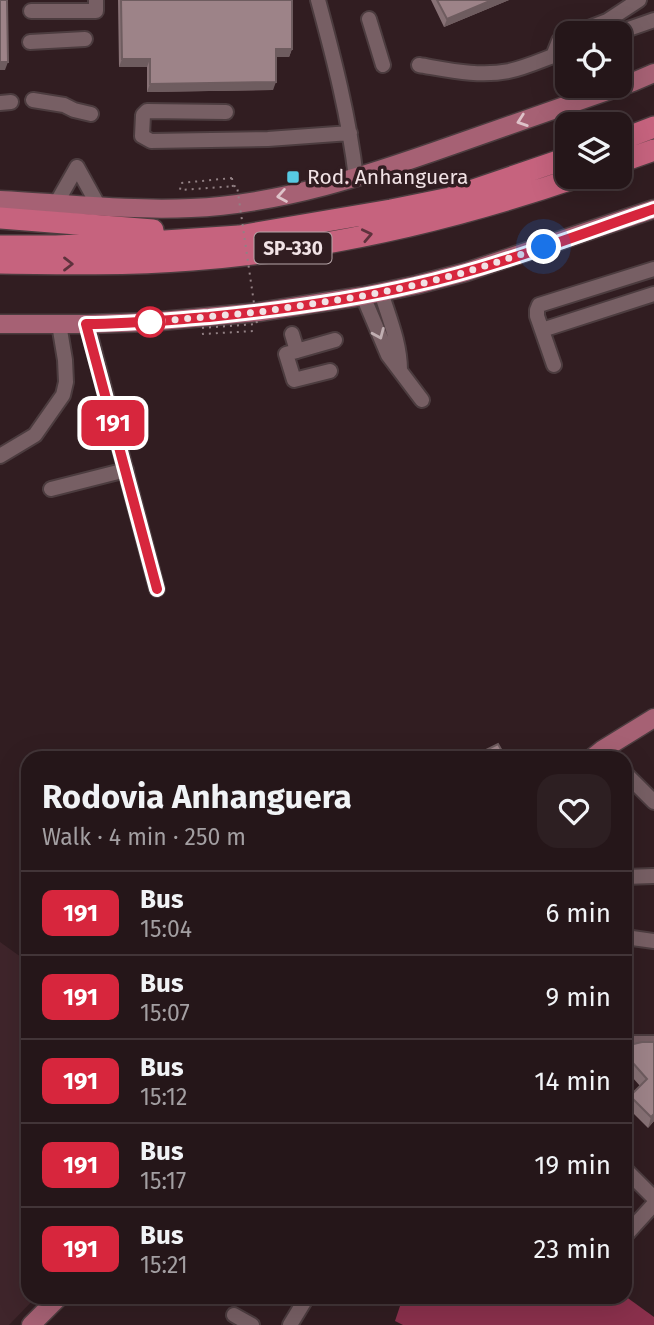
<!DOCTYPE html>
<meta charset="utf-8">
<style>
:root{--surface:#251619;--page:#2d1f22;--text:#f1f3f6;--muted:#a39fa2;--line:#423538}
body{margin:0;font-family:"Fira Sans",sans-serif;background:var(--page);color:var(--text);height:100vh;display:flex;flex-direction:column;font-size:26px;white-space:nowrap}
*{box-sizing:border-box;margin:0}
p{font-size:23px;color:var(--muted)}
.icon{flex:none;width:38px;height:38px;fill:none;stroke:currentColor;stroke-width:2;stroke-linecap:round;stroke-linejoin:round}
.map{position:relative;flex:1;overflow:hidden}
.drawer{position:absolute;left:21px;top:751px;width:611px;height:553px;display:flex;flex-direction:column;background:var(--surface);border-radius:21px;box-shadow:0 7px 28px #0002,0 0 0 2px var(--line)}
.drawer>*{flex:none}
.badge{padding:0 14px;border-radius:10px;font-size:24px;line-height:46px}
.fabs{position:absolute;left:555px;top:21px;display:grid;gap:14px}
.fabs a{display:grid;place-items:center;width:77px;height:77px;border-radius:14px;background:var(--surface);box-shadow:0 7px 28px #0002,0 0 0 2px var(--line);font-size:35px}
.you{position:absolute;width:35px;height:35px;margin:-18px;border:5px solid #fff;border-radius:50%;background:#1a73e8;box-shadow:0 0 0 10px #1a73e833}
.map>.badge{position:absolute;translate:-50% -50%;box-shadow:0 0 0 4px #fff}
.round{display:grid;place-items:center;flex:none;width:74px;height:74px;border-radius:21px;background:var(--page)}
.summary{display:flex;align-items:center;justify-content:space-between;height:119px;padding:0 21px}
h1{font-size:33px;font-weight:700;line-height:52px}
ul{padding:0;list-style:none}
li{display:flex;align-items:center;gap:21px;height:84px;padding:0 21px;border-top:2px solid var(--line)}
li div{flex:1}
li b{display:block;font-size:26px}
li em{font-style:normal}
li .badge{min-width:77px;font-weight:700;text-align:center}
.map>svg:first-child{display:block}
.built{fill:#3f252b}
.forest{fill:#8a304c}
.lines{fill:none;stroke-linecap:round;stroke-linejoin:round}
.minor-casing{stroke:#4c3c3f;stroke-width:18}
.major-casing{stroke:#4c3c3f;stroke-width:21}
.highway-casing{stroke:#4c3c3f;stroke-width:24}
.path{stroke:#928084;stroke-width:2;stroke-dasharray:2 5;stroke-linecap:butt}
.minor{stroke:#775f64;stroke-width:14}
.major{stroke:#a66174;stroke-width:18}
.highway{stroke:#c6637e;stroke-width:21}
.path-bridge{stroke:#928084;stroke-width:2;stroke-dasharray:2 5;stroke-linecap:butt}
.wall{fill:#877175}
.shaded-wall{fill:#6e5c5f}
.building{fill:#9d8388;stroke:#6e5c5f;stroke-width:2}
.oneway{stroke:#dec2c9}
.oneway2{stroke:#5e323d}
.oneway3{stroke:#c0aeb1}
.line-casing{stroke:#fff;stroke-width:16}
.line{stroke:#d7263d;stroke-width:10}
.walk{stroke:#f1e2e5;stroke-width:7;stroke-dasharray:0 12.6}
.poi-dot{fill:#57c9e2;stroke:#311d21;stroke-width:2.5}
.stop-dot{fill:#fff;stroke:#d7263d;stroke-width:3.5}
.labels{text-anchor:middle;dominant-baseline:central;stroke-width:7;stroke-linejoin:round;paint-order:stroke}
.shield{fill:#311d21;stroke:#b7a7aa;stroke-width:2}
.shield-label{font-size:19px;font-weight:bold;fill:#f1e2e5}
.poi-label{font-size:21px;fill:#f1e2e5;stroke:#311d21;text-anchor:start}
</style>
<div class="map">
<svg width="654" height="1325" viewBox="0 0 654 1325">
<rect width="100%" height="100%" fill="#311d21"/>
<!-- built -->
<path class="built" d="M0,942L28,962V1297H36L9,1325H0Z"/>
<!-- forest -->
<path class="forest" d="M625,1296L654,1317V1325H403L395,1321L403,1297Z"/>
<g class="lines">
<!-- minor casing -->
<g class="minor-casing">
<path id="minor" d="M318,0C334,59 349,117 356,178
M31,11H96V0
M369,19L383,65
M576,33L607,21L639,0
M617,33L654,20
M30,42L85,39
M553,56L559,41L567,36
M419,65C449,70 479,77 509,71C528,67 548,57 567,51
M33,100L64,105L74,110L91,114
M0,103L11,102
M226,112L147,111L143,115L142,136L151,141L268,139L350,133
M77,167L98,205
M57,202L77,167
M381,292C389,318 400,343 400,370
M363,296L388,355L422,400
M87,324L157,589
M542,330L654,294
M292,334L297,351
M554,365L537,316V310L539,305L654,269
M330,371L294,380L286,354L335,340
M0,456L35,435L63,395L66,382L65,360L59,324
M51,489L126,470
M625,773L654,802
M625,877L653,876
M625,937L654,941
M625,1045L631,1043H654
M625,1169L654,1198
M625,1236L654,1204
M28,1260V1261
M234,1315L252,1325
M290,1325L307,1297"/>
</g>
<!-- major casing -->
<g class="major-casing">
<path id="major" d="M0,200C63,203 127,211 191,208C282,204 368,175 453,145C513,124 573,103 633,82L654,73
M0,324H87L150,322L259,312L363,296L416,285L466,272L654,209
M592,758L602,750L654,718
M31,1325L59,1297"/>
</g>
<!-- highway casing -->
<g class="highway-casing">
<path id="highway" d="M620,140L654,127
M620,162L654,150
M0,218L153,230
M0,246H56L150,242L239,236L391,210L450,198L567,158
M0,263C64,264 128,265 192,260C324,250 453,220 578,177"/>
</g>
<!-- path -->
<path class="path" d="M232,178L233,188"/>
<!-- minor -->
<use href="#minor" class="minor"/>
<!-- major -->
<use href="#major" class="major"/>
<!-- highway -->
<use href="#highway" class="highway"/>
<!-- path-bridge -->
<path class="path-bridge" d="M232,178L181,183L180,190L237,186L257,324L202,328L203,334L254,331"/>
</g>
<!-- wall -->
<path class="wall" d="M118,0H292V49L289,57H276L273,90L147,92V67H119Z
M431,0H509L444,27Z
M642,1042L654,1121L648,1128L626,1106L630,1096L640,1086L625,1069V1046Z"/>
<!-- shaded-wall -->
<path class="shaded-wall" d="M492,0H509L444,27L447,19Z
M276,49H292L289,57H273Z
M122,59H150L147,67H119Z
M0,62H8L5,70H0Z
M276,82L273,90L147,92L150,84Z
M654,1114V1121L648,1128L651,1117Z"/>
<!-- building -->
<path class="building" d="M0,0H7L8,62H0Z
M121,0H292V49H276V82L150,84V59H122Z
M437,0H492L447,19Z
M498,744L506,758H470Z
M642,1042H654V1114L651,1117L630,1096L647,1079L625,1054V1046Z"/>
<!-- one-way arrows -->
<defs><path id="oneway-chevron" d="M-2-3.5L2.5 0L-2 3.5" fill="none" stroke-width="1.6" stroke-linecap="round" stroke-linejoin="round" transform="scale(1.75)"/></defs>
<g class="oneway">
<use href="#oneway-chevron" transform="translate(522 121) rotate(161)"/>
<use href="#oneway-chevron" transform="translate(282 196) rotate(170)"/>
</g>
<g class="oneway2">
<use href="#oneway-chevron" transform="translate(367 235) rotate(-12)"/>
<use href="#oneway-chevron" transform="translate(68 264)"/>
</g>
<use class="oneway3" href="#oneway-chevron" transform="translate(379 334) rotate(67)"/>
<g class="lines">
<!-- line casing -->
<g class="line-casing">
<path id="line" d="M157,589L86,324C128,324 168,320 209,317C278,310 347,301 415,285C496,267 575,236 654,209"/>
</g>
<!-- line -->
<use href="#line" class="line"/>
<!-- walk -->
<path class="walk" d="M150,322L259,312L363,296L416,285L466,272L544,247"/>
</g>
<!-- markers -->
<rect class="poi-dot" x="286" y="170" width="14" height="14" rx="3.5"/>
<circle class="stop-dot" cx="150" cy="322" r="14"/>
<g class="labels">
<!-- shield labels -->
<rect class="shield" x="254.5" y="232.5" width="77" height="31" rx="5"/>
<g class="shield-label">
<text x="293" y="248">SP-330</text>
</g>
<!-- poi labels -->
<g class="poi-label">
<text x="307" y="177">Rod. Anhanguera</text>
</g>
</g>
</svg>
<div class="fabs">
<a><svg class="icon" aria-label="locate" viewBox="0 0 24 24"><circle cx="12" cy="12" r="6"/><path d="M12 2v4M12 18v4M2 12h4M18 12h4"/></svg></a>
<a><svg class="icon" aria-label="layers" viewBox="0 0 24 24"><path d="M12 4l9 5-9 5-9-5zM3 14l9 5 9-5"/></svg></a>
</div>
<div class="you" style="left:544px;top:247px"></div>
<b class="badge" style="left:113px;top:423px;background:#d7263d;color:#fff">191</b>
<section class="drawer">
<div class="summary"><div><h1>Rodovia Anhanguera</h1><p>Walk · 4 min · 250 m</p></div><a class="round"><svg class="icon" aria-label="heart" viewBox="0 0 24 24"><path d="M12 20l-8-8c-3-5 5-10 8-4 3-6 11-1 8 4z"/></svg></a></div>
<ul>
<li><span class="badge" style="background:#d7263d;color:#fff">191</span><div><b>Bus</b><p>15:04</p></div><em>6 min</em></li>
<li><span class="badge" style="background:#d7263d;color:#fff">191</span><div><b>Bus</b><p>15:07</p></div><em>9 min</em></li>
<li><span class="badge" style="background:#d7263d;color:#fff">191</span><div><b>Bus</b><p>15:12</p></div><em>14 min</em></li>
<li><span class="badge" style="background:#d7263d;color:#fff">191</span><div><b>Bus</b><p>15:17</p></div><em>19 min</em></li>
<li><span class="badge" style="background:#d7263d;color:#fff">191</span><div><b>Bus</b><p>15:21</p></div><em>23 min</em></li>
</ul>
</section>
</div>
